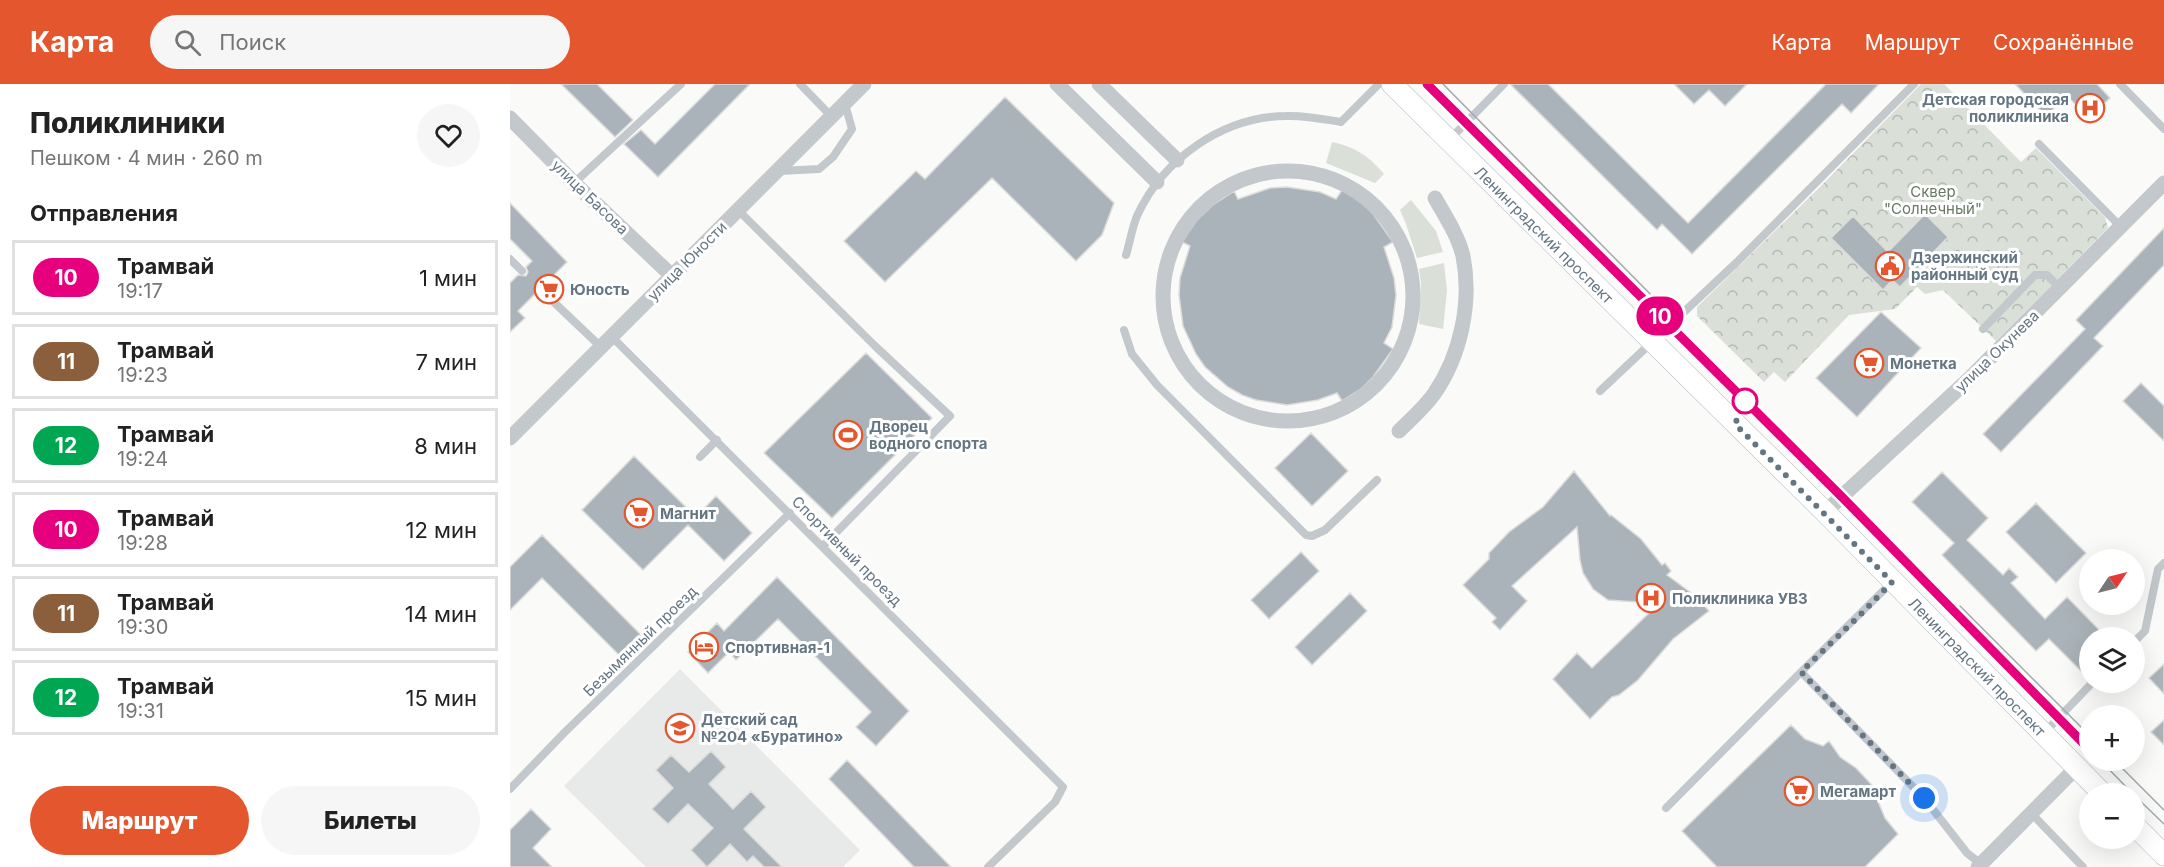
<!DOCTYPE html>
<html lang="ru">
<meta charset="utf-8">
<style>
:root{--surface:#fff;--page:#f6f6f6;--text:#222;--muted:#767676;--line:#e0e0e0;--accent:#e4572e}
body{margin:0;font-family:Inter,sans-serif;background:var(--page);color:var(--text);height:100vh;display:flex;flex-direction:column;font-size:22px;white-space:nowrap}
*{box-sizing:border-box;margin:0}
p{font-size:20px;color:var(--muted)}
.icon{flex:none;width:33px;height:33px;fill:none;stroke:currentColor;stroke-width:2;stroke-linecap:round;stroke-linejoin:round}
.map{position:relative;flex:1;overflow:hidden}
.panel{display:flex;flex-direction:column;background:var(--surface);width:510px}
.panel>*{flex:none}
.badge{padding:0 12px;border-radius:20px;font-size:21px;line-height:39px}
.needle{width:39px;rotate:55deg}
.controls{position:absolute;left:1569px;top:465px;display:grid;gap:12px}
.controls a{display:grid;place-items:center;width:66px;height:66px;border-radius:50%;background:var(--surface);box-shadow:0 6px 24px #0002;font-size:30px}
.you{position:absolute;width:30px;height:30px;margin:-15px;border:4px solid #fff;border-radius:50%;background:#1a73e8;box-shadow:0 0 0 9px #1a73e833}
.map>.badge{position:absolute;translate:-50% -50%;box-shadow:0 0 0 3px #fff}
h2{padding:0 30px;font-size:22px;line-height:54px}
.round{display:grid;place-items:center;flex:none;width:63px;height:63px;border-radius:32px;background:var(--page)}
.headline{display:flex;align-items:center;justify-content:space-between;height:102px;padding:0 30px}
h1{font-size:28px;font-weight:800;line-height:45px}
.button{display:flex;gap:12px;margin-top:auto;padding:12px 30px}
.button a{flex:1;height:69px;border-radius:36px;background:var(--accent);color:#fff;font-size:24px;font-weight:800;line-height:69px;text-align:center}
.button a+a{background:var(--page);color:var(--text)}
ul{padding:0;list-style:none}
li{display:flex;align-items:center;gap:18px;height:75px;margin:0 12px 9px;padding:0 18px;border:3px solid var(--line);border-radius:0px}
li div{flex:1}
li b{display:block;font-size:22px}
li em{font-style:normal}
li .badge{min-width:66px;font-weight:700;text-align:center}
header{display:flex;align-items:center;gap:36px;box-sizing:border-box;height:84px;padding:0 30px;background:var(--accent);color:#fff}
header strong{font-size:28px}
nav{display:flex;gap:33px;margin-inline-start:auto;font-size:21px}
.search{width:420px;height:54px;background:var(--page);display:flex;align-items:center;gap:15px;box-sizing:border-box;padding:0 21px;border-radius:33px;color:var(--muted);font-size:22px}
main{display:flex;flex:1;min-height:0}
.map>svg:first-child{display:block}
.built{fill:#e8e9e9}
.green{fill:#dadfd7}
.forest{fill:url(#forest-crowns)}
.building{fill:#aab3b9;stroke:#dcdcda;stroke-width:1.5}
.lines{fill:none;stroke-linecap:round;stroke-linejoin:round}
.secondary-casing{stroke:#b3babf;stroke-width:22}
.lane{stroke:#c3c8cc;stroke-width:8}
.street{stroke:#c3c8cc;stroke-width:15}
.secondary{stroke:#fff;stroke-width:21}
.tram{stroke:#a2aab0;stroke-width:1.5}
.line-casing{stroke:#fff;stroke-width:14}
.line{stroke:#e6007e;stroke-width:9}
.walk{stroke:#657683;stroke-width:6;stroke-dasharray:0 10.8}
.stop-dot{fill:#fff;stroke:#e6007e;stroke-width:3}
.labels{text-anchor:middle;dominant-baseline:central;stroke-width:6;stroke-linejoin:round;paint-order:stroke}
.poi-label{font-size:15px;font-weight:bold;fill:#657683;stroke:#fff;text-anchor:start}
.park-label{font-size:15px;fill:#687a64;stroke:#fff}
.street-label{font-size:15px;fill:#657683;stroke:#fff}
</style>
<header>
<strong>Карта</strong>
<div class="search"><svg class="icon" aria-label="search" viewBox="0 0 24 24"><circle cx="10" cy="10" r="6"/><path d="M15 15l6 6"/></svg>Поиск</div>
<nav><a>Карта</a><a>Маршрут</a><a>Сохранённые</a></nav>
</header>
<main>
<section class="panel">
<div class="headline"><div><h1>Поликлиники</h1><p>Пешком · 4 мин · 260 m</p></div><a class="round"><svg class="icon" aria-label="heart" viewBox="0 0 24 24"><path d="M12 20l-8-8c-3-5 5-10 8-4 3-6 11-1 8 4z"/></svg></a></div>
<h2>Отправления</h2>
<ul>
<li><span class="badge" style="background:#e6007e;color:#fff">10</span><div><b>Трамвай</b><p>19:17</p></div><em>1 мин</em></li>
<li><span class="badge" style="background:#8b5e3c;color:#fff">11</span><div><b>Трамвай</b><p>19:23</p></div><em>7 мин</em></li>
<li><span class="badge" style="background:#00a651;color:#fff">12</span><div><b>Трамвай</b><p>19:24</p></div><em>8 мин</em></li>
<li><span class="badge" style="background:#e6007e;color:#fff">10</span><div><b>Трамвай</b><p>19:28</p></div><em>12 мин</em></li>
<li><span class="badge" style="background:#8b5e3c;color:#fff">11</span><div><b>Трамвай</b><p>19:30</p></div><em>14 мин</em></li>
<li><span class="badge" style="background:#00a651;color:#fff">12</span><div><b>Трамвай</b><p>19:31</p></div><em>15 мин</em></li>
</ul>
<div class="button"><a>Маршрут</a><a>Билеты</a></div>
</section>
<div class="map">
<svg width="1654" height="783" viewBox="0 0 1654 783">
<defs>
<pattern id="forest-crowns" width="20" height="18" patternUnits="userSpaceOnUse" patternTransform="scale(1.5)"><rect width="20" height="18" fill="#dadfd7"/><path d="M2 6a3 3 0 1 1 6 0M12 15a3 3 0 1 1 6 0" fill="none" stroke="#b4b9b4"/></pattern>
</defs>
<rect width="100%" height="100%" fill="#fafaf8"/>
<!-- built -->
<path class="built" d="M170,585L350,766L333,783H136L54,702Z"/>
<!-- green -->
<path class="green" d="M822,58C845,63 859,72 874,90L865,99L816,79Z
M901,116L926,147L933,168L907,174L896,140L890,126Z
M934,179L937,207L933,245L909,240L911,199L909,185Z"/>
<!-- forest -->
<path class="forest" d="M1411,0H1434L1511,78L1526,64L1595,133L1598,144L1486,257L1433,206L1415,210L1407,203L1385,225L1339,231L1275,298L1264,288L1254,298L1187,232V223L1313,100Z"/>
<!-- building -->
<path class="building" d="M51,0H87L123,36L105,53Z
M205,0H240L148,93L114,60L131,46L145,60Z
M1000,0H1038L1178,139L1316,0H1369L1341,29L1332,20L1182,170L1152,140L1147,146Z
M1164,0H1237L1215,22L1199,6L1184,20Z
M1505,0H1587L1600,14L1579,34L1557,12L1536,32Z
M495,13L604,119L592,151L566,177L482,94L375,198L334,157L406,87L415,95Z
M777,103L810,108L826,115L832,106L847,115L861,127L883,158L874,163L884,194L886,211L882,243L874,259L883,265L863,293L851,305L832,317L827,309L808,316L777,321L746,316L732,311L718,303L695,283L686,270L673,242L669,211L670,194L680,162L672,158L686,137L704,120L724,107L728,115L760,104Z
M0,119L57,178L34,201L29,199L25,201L26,209L8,227L15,234L0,248V199L8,191L16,192L18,188L16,183L22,177L0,155Z
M1415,130L1438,153L1390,203L1382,196L1373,206L1321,154L1343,132L1378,168Z
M1654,144V181L1584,254L1593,262L1491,368L1473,350L1575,245L1566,236Z
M1371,228L1411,264L1347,333L1306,294Z
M356,269L422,334L322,434L254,369Z
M1631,299L1654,322V357L1613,317Z
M801,349L838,387L802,422L765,384Z
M124,372L186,433L206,412L242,449L214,477L178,441L133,486L72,426Z
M1064,387L1100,432L1101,431L1131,455L1152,481L1155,479L1161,487L1157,491L1184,511L1199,527L1163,555L1128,596L1109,611L1102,613L1080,635L1043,595L1067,569L1082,584L1139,529L1127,518L1098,516L1083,505L1073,489L1070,476L1067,443L1002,502L1017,517L990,546L982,538L986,534L953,501L979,475V469L999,448L1033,423Z
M1432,388L1478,434L1457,456L1493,491L1499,484L1508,493L1501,499L1535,535L1557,513L1597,554H1580L1578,594L1539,555L1526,567L1432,471L1444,459L1402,418Z
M1526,419L1576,469L1546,499L1496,448Z
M32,451L135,555L114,576L32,494L0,526V483Z
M791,468L809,487L759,535L741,516Z
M267,493L399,627L366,662L346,643L361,628L268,535L226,576L219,568L198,589L178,568L207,539L214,547Z
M840,509L857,527L802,581L785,563Z
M1654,580V610L1639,594Z
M1654,636V661L1641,648Z
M1281,641L1295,655L1313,662L1319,657L1330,673L1346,684L1373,713L1368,717L1375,734L1388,750L1355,783H1207L1172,747Z
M201,667L216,683L199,700L223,725L241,707L256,723L234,745L272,783H254L243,772L237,778L220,760L197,783L181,766L203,744L178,720L158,740L142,725L163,704L146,686L161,671L179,688Z
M337,676L441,783H404L319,695Z
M21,725L41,745L23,764L42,783H0V746Z"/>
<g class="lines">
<!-- secondary casing -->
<g class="secondary-casing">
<g id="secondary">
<path id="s1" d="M882,0L1315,428L1593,710"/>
<path d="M1624,741L1654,771"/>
</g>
</g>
<!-- lane -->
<path class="lane" d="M290,0L322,33
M1610,0L1654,45
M940,55L994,0
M1529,60L1611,143
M269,87L309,85L323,73L342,45L335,20
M64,99L171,0
M228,126L364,261L440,332L313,462
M616,171C620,158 622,144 627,132C653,75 712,33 776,32C794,31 813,35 831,38L869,0
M0,175L12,187
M30,205L91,263
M1473,245L1525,191H1537L1550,204
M614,246L622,270L647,301L796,451L802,452L815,446L867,396
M101,252L553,703L545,718L478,783
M1090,307L1227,178L1404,0
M190,373L207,356
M1381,499L1291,588L1414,714L1457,769L1471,780
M1624,558L1635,547L1648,485L1654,479
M1534,649L1583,598
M0,705L54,649L280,429
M1156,724L1291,588
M1522,730L1573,783"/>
<!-- street -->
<path class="street" d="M547,0L647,98
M589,0L667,76
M0,34L64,99L161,191
M653 212a125 125 0 1 1 250 0a125 125 0 1 1-250 0Z
M889,347C901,335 914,324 924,310C951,271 962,218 953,172C948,151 935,132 925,114
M0,354L354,0
M1315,428L1459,295L1654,99
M1468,783L1567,683"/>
<!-- secondary -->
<use href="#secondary" class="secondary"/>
<!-- tram -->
<path class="tram" d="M917,0L1331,412L1580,666
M933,0L1150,220
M1450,522L1580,652
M1590,676L1623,710
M1604,676L1654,726
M1624,711L1654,740"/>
</g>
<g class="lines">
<!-- line casing -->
<g class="line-casing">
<path id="line" d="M917,0L1331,412L1580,666"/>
</g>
<!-- line -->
<use href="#line" class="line"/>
<!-- walk -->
<path class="walk" d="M1235,317L1225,340L1382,498L1348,533L1291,588L1414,714"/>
</g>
<!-- icons -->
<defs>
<g id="hospital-ring" transform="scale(1.5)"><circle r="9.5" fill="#fff" stroke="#e4572e" stroke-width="1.5"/><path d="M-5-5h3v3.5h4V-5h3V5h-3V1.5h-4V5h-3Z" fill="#e4572e"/></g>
<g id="civic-ring" transform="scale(1.5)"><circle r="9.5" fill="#fff" stroke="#e4572e" stroke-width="1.5"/><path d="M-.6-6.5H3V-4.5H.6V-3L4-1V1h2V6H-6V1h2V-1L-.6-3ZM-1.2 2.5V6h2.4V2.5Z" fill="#e4572e"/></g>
<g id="supermarket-ring" transform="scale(1.5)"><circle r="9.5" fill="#fff" stroke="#e4572e" stroke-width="1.5"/><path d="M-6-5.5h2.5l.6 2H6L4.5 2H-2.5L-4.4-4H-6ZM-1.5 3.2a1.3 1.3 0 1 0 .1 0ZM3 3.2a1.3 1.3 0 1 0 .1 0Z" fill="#e4572e"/></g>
<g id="stadium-ring" transform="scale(1.5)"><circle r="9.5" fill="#fff" stroke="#e4572e" stroke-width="1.5"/><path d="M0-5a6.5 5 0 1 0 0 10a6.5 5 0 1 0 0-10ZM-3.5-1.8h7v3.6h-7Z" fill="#e4572e"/></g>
<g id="hotel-ring" transform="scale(1.5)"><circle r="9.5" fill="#fff" stroke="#e4572e" stroke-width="1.5"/><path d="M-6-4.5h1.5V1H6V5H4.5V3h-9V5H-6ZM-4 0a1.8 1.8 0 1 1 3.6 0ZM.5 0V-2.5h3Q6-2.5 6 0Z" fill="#e4572e"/></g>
<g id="school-ring" transform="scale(1.5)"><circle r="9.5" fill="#fff" stroke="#e4572e" stroke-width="1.5"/><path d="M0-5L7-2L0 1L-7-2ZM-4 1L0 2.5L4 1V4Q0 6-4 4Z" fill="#e4572e"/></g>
</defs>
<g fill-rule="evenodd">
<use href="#hospital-ring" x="1580" y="24"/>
<use href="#civic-ring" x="1380" y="182"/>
<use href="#supermarket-ring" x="39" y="205"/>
<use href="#supermarket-ring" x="1359" y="279"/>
<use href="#stadium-ring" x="338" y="351"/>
<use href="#supermarket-ring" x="129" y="429"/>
<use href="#hospital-ring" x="1141" y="514"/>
<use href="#hotel-ring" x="194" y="563"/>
<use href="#school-ring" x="170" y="644"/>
<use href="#supermarket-ring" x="1289" y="707"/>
</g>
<!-- markers -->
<circle class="stop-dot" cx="1235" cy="317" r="12"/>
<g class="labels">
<!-- poi labels -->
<g class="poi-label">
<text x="1559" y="15" text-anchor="end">Детская городская<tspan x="1559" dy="17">поликлиника</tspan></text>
<text x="1401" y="173">Дзержинский<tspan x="1401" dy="17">районный суд</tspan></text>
<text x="60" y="205">Юность</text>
<text x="1380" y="279">Монетка</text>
<text x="359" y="342">Дворец<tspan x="359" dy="17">водного спорта</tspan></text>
<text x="150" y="429">Магнит</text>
<text x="1162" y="514">Поликлиника УВЗ</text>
<text x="215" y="563">Спортивная-1</text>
<text x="191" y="635">Детский сад<tspan x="191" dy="17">№204 «Буратино»</tspan></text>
<text x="1310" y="707">Мегамарт</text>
</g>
<!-- park labels -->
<g class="park-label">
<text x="1423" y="107">Сквер<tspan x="1423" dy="17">"Солнечный"</tspan></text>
</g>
<!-- street labels -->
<g class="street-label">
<text transform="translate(80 113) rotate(44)">улица Басова</text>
<text stroke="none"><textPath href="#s1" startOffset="214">Ленинградский проспект</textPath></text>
<text transform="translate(177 177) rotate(-45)">улица Юности</text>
<text transform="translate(1487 267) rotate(-44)">улица Окунева</text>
<text transform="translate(337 467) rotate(45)">Спортивный проезд</text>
<text transform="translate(130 557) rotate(-44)">Безымянный проезд</text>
<text stroke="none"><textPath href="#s1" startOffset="826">Ленинградский проспект</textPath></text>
</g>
</g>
</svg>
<div class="controls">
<a><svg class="needle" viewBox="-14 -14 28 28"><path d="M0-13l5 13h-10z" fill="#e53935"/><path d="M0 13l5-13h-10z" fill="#767676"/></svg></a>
<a><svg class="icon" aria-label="layers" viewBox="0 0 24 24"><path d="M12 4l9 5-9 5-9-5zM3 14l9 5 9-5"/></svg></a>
<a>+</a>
<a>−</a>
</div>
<div class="you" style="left:1414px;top:714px"></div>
<b class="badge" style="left:1150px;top:232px;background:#e6007e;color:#fff">10</b>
</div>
</main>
